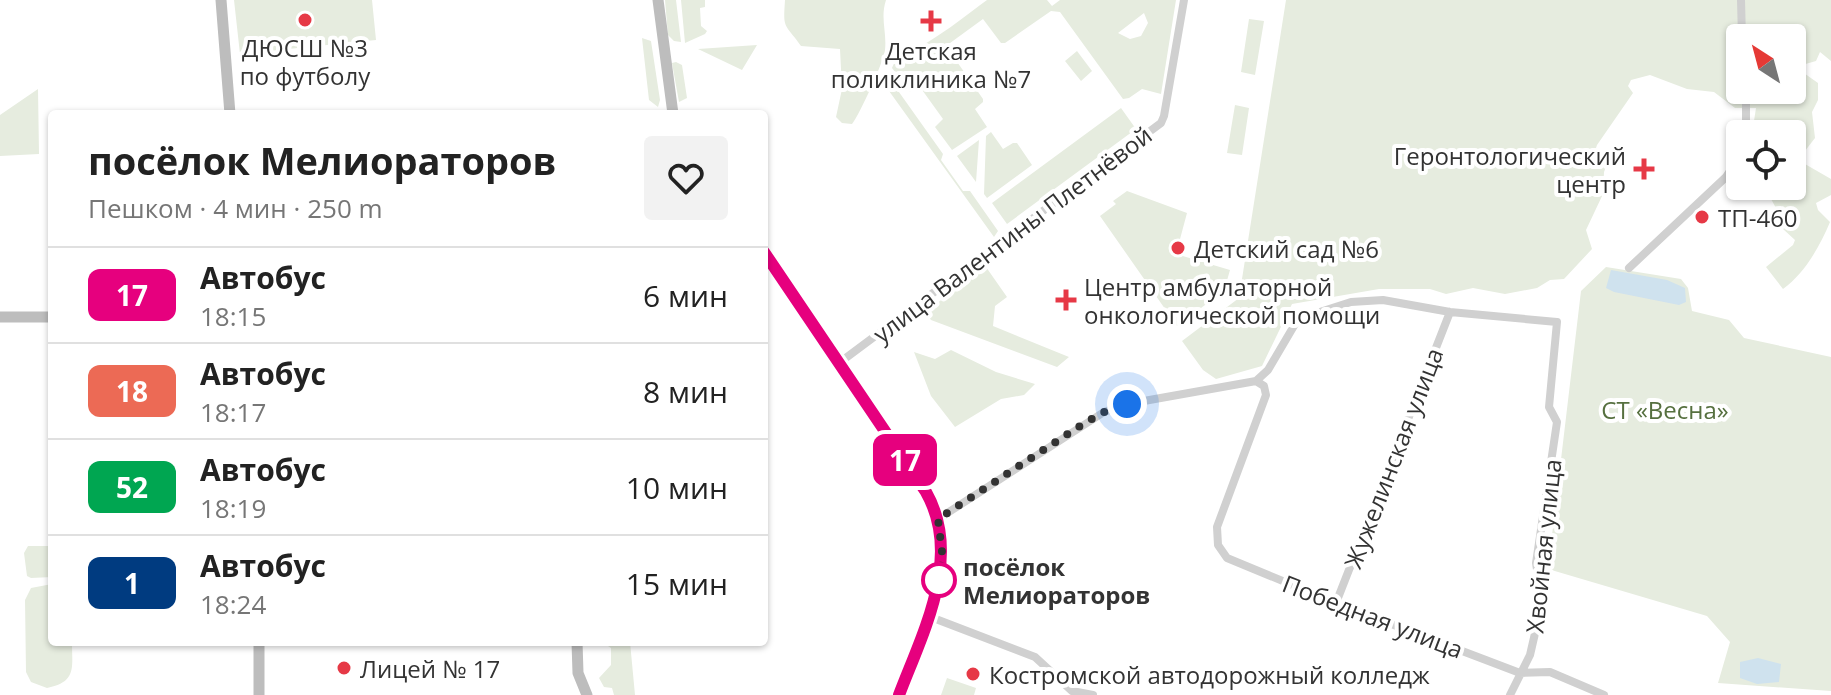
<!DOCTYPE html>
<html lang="ru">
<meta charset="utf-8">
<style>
:root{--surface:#fff;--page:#f2f2f2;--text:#222;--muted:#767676;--line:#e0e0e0}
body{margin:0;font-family:"Open Sans",sans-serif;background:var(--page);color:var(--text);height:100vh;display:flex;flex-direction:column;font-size:30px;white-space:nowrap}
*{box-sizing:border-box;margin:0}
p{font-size:26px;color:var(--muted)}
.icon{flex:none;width:44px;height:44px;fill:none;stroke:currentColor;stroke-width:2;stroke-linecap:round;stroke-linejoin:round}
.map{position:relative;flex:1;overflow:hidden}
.drawer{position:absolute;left:48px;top:110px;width:720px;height:536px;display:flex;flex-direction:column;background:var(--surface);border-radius:8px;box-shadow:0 2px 6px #0004}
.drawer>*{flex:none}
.badge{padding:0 16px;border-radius:12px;font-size:28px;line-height:52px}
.needle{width:52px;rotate:324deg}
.buttons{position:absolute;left:1726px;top:24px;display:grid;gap:16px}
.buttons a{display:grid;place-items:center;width:80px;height:80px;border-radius:8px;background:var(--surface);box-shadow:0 2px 6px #0004;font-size:40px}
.you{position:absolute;width:40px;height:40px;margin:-20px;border:6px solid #fff;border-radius:50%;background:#1a73e8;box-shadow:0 0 0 12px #1a73e833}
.map>.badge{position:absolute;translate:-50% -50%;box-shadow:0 0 0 4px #fff}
.round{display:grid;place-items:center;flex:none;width:84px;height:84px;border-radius:8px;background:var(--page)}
.head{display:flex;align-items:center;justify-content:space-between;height:136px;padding:0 40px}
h1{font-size:38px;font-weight:700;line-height:60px}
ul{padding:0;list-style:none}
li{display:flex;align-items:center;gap:24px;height:96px;padding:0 40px;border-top:2px solid var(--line)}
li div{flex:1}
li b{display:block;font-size:30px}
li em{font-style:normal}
li .badge{min-width:88px;font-weight:700;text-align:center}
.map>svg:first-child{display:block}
.green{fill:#e6ecdf;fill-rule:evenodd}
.water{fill:#cfe2ee}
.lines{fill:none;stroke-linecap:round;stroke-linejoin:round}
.street{stroke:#d0d0d0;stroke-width:8}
.secondary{stroke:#bdbdbd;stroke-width:11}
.line-casing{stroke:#fff;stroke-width:18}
.line{stroke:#e6007e;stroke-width:12}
.walk{stroke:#333;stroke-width:8;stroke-dasharray:0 14.4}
.poi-dot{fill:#e63946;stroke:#fff;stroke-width:3}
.stop-dot{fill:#fff;stroke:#e6007e;stroke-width:4}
.labels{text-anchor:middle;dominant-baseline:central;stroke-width:8;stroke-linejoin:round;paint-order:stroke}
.poi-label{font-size:24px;fill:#333;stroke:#fff;text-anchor:start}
.street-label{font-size:24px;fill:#333;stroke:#fff}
.park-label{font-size:24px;fill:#56703f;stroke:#fff}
.stop-label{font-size:24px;font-weight:bold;fill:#333;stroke:#fff;text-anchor:start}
</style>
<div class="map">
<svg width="1831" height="695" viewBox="0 0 1831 695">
<rect width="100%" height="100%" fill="#fff"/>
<!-- green -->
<path class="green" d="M234,0H372L376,40L240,54Z
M665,0H676L681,42L674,41L668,35Z
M681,0H705V7L700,8L701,26L707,31L705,34L685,43Z
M785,0H886C880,18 887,32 885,50C884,61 860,114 852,124L842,123L836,117L842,89L840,49L801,46C784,22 783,30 785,0Z
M987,0H1047L1052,6L1060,0H1176L1161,94L1142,89L1129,98L1123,99L1060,12L1051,11L1005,43H1001L983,19L946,46L983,99V102L975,109L987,127L952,150L935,127L943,119L920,87L910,92L892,68C898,52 915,50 928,42C948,30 968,14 987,0ZM1144,13L1148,23L1141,36L1130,39L1118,33Z
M1286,0H1831V61L1820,52L1816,61L1802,65L1801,71L1818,83V100L1812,112L1815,138L1798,160L1831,179V195L1816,203L1818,210L1830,222C1820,246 1805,273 1783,289L1766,267L1793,245L1795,240L1783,229L1784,223L1764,186H1792V134H1752L1756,108H1735L1714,92L1687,89L1650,75L1631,80L1628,86L1633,93L1597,145L1593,157L1609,159L1604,172L1603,194L1586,230L1592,249L1564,279L1550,280L1537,288L1505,294L1473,288L1446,294L1430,289H1379L1292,304L1262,366L1216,379L1203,370L1182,341L1239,298ZM1740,38H1792V90H1740Z
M1249,19L1264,21L1255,75L1241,72Z
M642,38L651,41L660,100L658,107L649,100Z
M757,45L742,70L698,49Z
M1077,51L1092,71L1081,81L1065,61Z
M676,62L682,65L687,98L679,102L672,63Z
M889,78L943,154L941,160L963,191H970L998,231L994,237L884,84Z
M38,89L39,154L0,156V115Z
M1235,105L1249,108L1242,155L1227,153Z
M1121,108L1136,129L1007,224L992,203Z
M991,132L1003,149L1013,143H1017L1032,165L987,198L984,194L986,136Z
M979,140L976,182L957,156Z
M1127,191L1187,213L1176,254L1230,270L1226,284L1219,289L1221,293L1177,326L1100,216L1116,204L1113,201Z
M986,267L1007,297L995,306L993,326L1069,357L1057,367L931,320L925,312Z
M1606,267L1681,279L1688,288L1692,311L1729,320L1744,338L1831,357V691L1718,683L1730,642L1707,616L1548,569L1581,291Z
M951,350L996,372L1035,384L1024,395L1001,399L955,427L931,396L914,352L935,359Z
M28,546H52V577L31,578L27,576L24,553Z
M52,584V642H72C72,668 77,682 47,688L31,682L26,672L25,600L31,588Z
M602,642H630L635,695H614L612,688L604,687L599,678L611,665V648Z
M947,678L976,688L974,695H941Z"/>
<!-- water -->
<path class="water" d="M1611,270L1667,280L1685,288L1686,302L1679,305L1614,292L1606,288Z
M1758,658L1781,664L1779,682L1757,684L1740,678V662Z"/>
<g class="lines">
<!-- street -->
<path class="street" d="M1741,0L1742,38
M1746,134V90
M1629,268L1726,177L1740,156
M839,363L1161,123L1164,116L1184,0
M1256,381L1268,370L1298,319L1351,302L1383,300L1450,312L1557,322L1549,407L1557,422L1536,563L1542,603L1530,655L1510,695
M938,519L1104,412L1127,404L1256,381L1264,386L1266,395L1217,527L1218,545L1227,558L1336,603L1520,673L1550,672L1604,695
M1336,603L1450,312
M928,616L1035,657L1072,691L1093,695"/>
<!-- secondary -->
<path class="secondary" d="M221,0L230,114
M658,0L673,114
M764,252L926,492C963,557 924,632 899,695
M0,317H52
M259,642V695
M577,642L578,673L587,695"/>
</g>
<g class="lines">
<!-- line casing -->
<g class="line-casing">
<path id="line" d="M764,252L926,492C963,557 923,632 899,695"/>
</g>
<!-- line -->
<use href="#line" class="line"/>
<!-- walk -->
<path class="walk" d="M939,580L942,552L938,519L1083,424L1104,412L1127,404"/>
</g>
<!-- markers -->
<g class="poi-dot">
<circle cx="305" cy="20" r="8"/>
<path d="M927 9h8v8h8v8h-8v8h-8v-8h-8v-8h8z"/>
<path d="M1640 157h8v8h8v8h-8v8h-8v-8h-8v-8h8z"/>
<circle cx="1702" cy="217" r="8"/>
<circle cx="1178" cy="248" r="8"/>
<path d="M1062 288h8v8h8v8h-8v8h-8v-8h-8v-8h8z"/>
<circle cx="344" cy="668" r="8"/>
<circle cx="973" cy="674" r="8"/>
</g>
<circle class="stop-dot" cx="939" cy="580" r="16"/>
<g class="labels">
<!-- poi labels -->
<g class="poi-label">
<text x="305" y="47" text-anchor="middle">ДЮСШ №3<tspan x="305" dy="28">по футболу</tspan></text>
<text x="931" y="50" text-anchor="middle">Детская<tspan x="931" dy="28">поликлиника №7</tspan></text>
<text x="1626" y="155" text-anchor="end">Геронтологический<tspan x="1626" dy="28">центр</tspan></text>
<text x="1718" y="217">ТП-460</text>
<text x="1194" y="248">Детский сад №6</text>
<text x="1084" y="286">Центр амбулаторной<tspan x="1084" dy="28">онкологической помощи</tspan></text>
<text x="360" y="668">Лицей № 17</text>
<text x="989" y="674">Костромской автодорожный колледж</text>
</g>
<!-- street labels -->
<g class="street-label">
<text transform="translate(1012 234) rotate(-37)">улица Валентины Плетнёвой</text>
<text transform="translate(1393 458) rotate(-69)">Жужелинская улица</text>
<text transform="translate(1543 546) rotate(-84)">Хвойная улица</text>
<text transform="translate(1373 616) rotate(21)">Победная улица</text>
</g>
<!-- park labels -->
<g class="park-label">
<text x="1665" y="409">СТ «Весна»</text>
</g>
<!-- stop labels -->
<g class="stop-label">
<text x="963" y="566">посёлок<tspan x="963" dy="28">Мелиораторов</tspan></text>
</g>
</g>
</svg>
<div class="buttons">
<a><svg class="needle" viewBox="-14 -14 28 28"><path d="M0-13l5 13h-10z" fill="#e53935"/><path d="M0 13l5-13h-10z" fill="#767676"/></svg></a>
<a><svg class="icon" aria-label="locate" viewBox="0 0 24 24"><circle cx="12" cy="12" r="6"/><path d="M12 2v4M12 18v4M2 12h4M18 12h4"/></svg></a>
</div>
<div class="you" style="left:1127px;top:404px"></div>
<b class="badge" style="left:905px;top:460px;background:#e6007e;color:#fff">17</b>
<section class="drawer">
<div class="head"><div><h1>посёлок Мелиораторов</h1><p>Пешком · 4 мин · 250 m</p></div><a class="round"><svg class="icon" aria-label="heart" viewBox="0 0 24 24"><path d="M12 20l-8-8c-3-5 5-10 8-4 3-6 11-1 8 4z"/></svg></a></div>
<ul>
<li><span class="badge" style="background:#e6007e;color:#fff">17</span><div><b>Автобус</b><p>18:15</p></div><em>6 мин</em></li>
<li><span class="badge" style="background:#ec6a55;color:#fff">18</span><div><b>Автобус</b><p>18:17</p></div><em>8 мин</em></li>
<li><span class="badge" style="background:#00a651;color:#fff">52</span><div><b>Автобус</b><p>18:19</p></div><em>10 мин</em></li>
<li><span class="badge" style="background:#003b80;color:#fff">1</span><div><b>Автобус</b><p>18:24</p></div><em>15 мин</em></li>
</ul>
</section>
</div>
